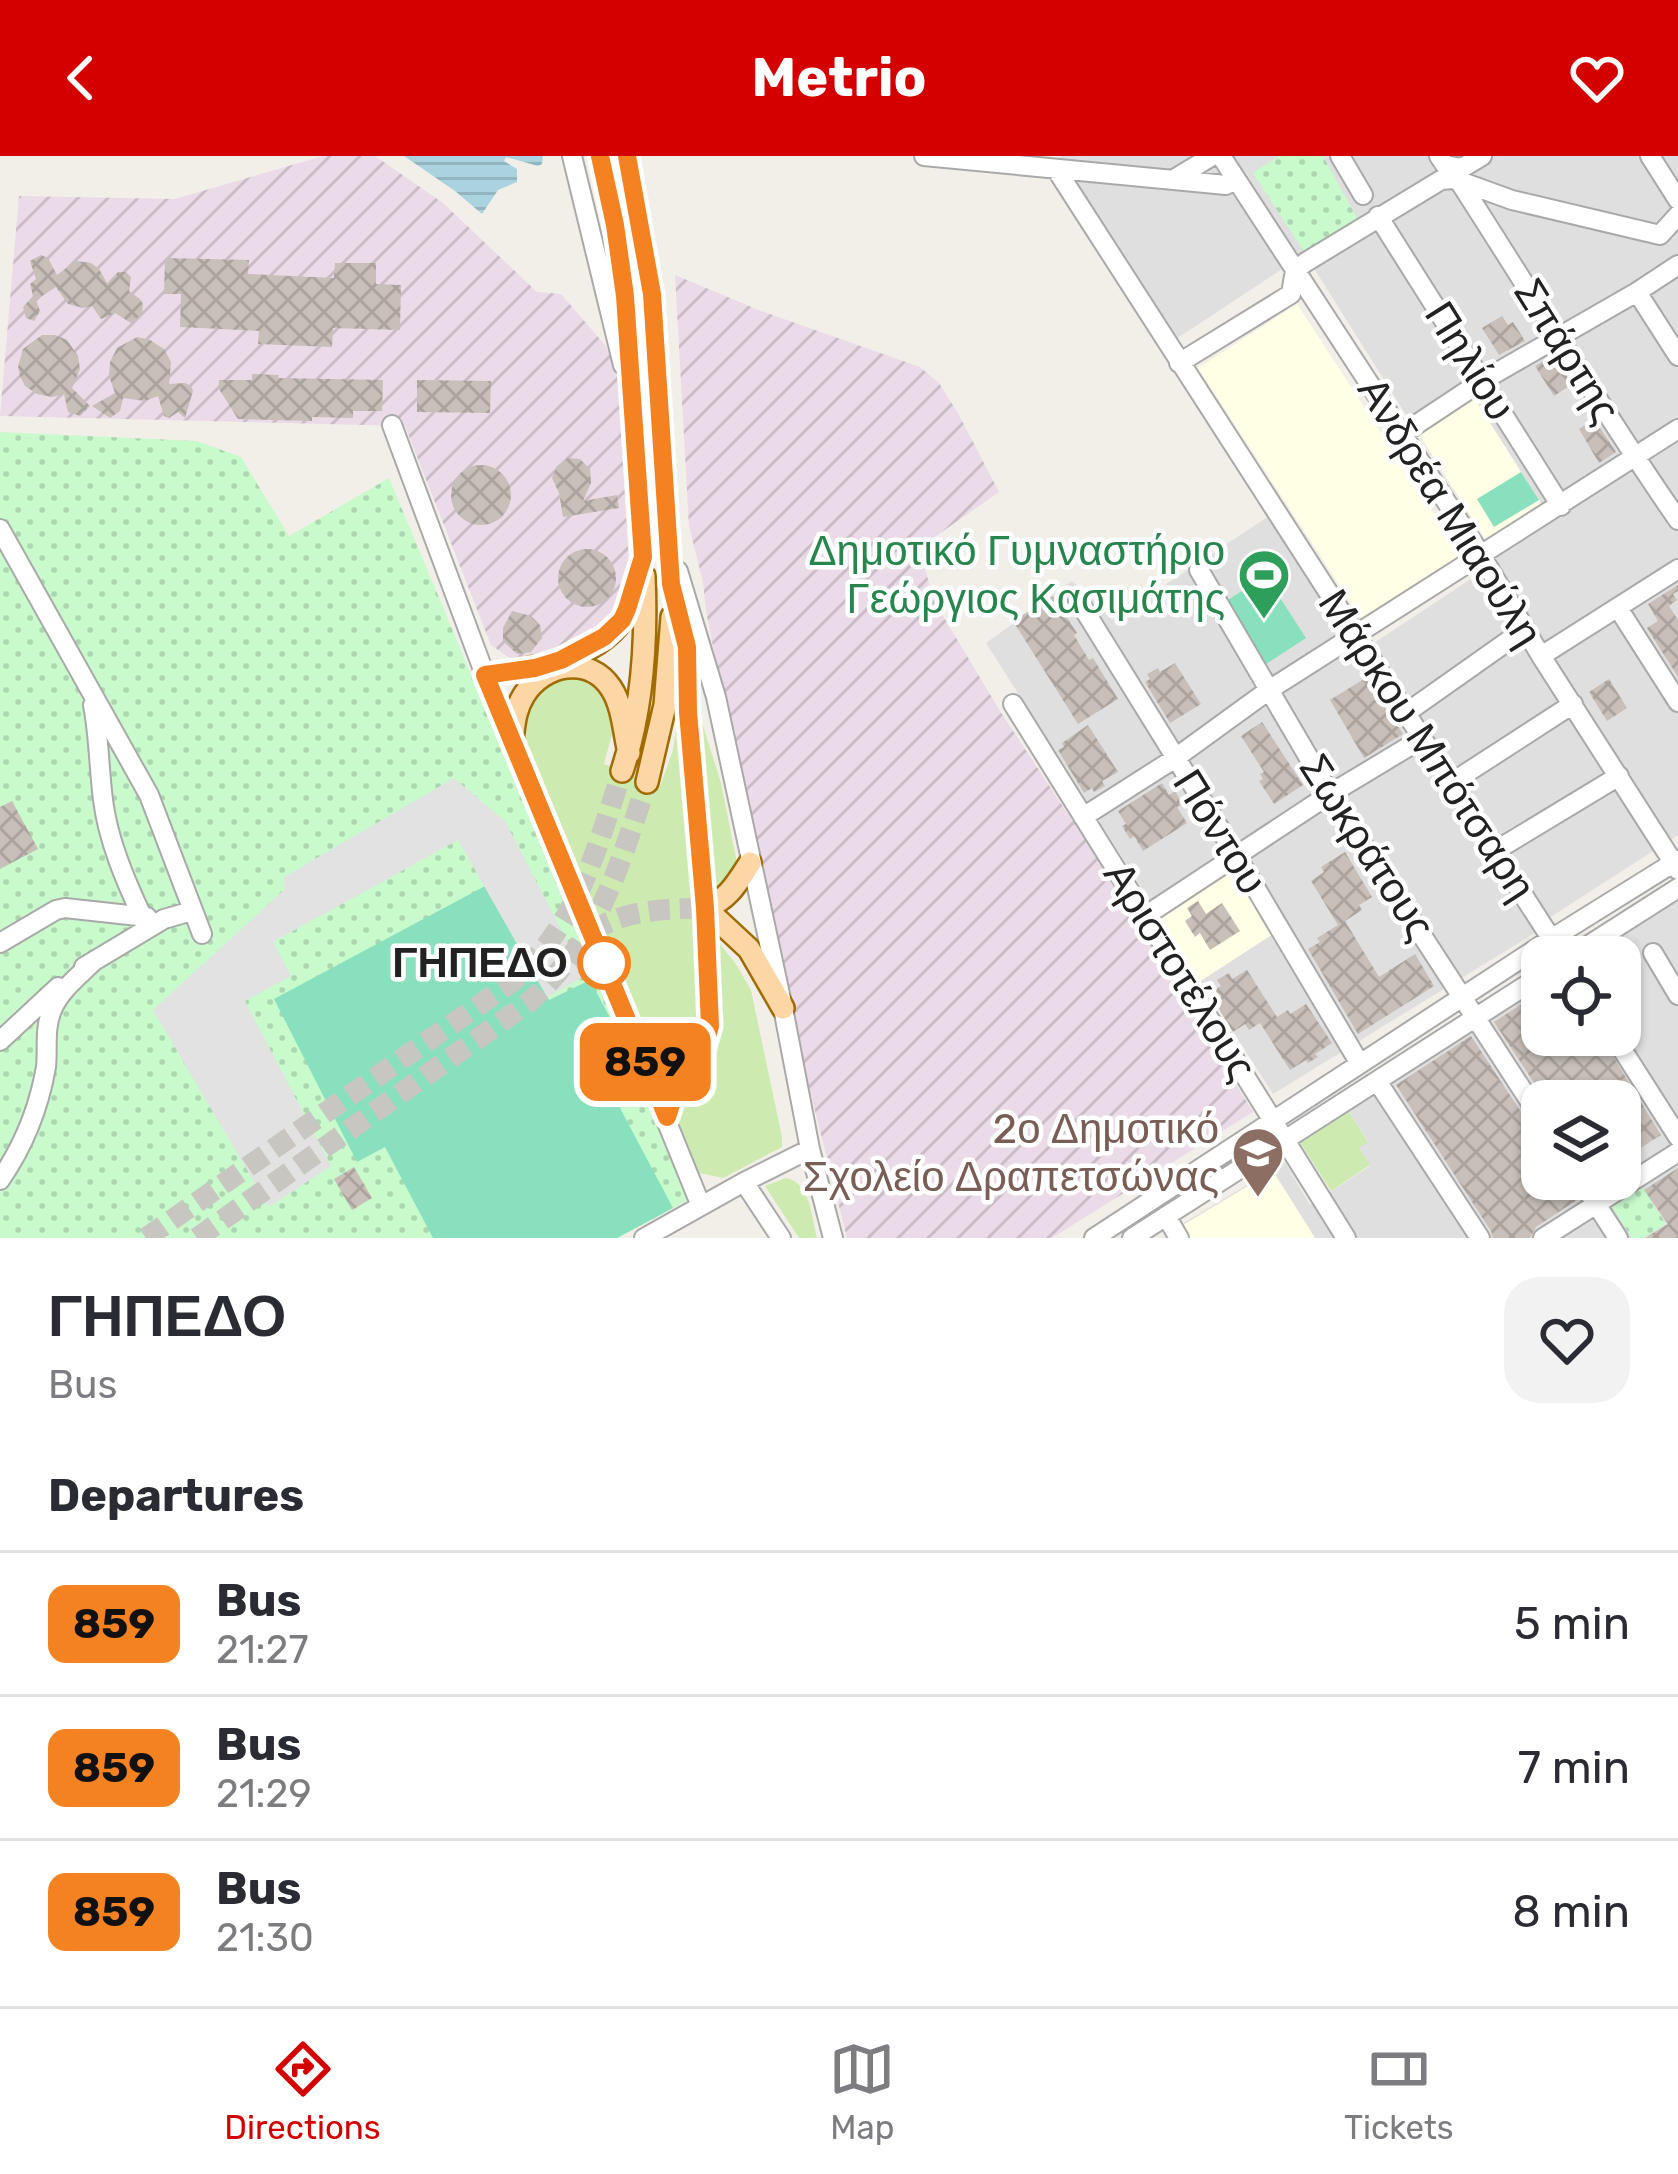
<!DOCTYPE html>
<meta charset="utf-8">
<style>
:root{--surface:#fff;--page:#f2f2f3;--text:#2b2b33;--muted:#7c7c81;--line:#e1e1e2;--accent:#d40000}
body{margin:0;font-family:Rubik,sans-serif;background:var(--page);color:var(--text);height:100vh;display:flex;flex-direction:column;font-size:45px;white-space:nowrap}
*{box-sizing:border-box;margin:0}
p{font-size:39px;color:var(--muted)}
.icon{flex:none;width:66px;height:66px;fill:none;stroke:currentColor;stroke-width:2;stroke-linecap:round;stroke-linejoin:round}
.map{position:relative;height:1082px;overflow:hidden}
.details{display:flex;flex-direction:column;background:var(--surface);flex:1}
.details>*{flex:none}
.badge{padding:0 24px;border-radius:18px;font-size:42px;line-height:78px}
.controls{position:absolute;left:1521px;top:780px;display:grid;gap:24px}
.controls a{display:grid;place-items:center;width:120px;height:120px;border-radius:24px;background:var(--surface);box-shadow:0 3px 9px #0004;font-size:60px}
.map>.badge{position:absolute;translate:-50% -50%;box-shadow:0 0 0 6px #fff}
h2{padding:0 48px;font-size:45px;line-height:108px}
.round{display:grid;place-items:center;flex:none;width:126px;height:126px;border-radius:36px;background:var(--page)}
.overview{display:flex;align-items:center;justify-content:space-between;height:204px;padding:0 48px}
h1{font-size:57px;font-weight:700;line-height:90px}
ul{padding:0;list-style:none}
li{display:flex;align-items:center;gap:36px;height:144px;padding:0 48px;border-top:3px solid var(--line)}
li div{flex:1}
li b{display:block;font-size:45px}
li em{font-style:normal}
li .badge{min-width:132px;font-weight:700;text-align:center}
header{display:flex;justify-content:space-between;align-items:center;height:156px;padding:0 48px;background:var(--accent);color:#fff;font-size:54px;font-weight:700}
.tab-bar{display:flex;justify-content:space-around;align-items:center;height:168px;border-top:3px solid var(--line);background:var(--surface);font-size:33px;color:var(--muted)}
.tab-bar a{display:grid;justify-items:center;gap:6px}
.tab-bar .current{color:var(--accent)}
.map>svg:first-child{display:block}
.residential{fill:#e0dfdf;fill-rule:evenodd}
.industrial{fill:url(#industrial-furrows)}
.education{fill:#ffffe5}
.grass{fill:#cdebb0}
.park{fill:url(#park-dots)}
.pitch{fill:#88e0be}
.parking{fill:#e2e2e2}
.water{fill:url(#water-rules)}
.building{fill:url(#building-cross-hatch)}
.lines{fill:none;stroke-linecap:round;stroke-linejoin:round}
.major-tunnel{stroke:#c8c6c1;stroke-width:21;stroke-dasharray:21 10;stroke-linecap:butt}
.minor-casing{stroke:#a9a9a9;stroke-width:22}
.major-casing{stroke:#a06b00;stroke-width:26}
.minor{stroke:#fff;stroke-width:18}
.major{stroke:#fcd6a4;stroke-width:21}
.major-bridge-casing{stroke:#a06b00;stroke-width:26;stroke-linecap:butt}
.major-bridge{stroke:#fcd6a4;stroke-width:21}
.line-casing{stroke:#fff;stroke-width:27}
.line{stroke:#f58220;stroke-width:18}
.stop-dot{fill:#fff;stroke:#f58220;stroke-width:6}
.labels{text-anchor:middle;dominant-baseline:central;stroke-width:9;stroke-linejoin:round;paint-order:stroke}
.street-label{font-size:42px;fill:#222;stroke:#fff}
.leisure-label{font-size:42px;fill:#27864d;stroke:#fff;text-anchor:end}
.stop-label{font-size:42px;font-weight:bold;fill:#222;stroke:#fff;text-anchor:end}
.education-label{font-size:42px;fill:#785e54;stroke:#fff;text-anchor:end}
</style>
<header><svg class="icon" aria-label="back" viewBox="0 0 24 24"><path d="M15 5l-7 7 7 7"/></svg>Metrio<svg class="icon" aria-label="heart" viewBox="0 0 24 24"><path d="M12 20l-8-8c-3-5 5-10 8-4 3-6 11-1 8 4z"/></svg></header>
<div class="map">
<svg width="1678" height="1082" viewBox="0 0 1678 1082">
<defs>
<pattern id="industrial-furrows" width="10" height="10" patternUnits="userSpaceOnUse" patternTransform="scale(3)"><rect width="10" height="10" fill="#ebdbe8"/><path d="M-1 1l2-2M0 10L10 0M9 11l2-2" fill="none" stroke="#c9bcc7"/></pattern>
<pattern id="park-dots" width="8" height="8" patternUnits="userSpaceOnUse" patternTransform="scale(3)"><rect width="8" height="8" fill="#c8facc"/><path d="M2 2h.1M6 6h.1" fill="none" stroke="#acd6af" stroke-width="1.8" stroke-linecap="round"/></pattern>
<pattern id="water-rules" width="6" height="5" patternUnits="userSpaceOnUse" patternTransform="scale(3)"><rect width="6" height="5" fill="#aad3df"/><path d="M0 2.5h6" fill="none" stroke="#92b5bf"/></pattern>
<pattern id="building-cross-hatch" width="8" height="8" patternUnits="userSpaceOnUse" patternTransform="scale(3)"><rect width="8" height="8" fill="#c7bfb8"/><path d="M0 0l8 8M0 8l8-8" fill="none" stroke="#aba49e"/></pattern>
</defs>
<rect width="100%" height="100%" fill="#f2efe9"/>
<!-- residential -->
<path class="residential" d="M1059,0H1678V679L1549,762L1374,487L1498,405L1305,98L1176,183Z
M1272,358L1538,775L1273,938L986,487L1072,425L1101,450L1112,464Z
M1678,741V1082H1194L1184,1067L1285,1006L1310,1049L1370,1010L1359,992L1368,985L1347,953L1542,828V879H1620V801H1584ZM1542,945H1620V1023H1542Z"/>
<!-- industrial -->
<path class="industrial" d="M323,0H375L443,47L537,136L561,138L605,189L614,207L618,225L629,409L626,435L608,468L591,479L537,501L522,504L510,502L491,489L405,270L0,260L19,40L175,43Z
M675,119L761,155L920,211L939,227L959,259L999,336L929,385L923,406L934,445L1000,555L1093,696L1253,956L1052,1082H847L767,764L706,455L703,426L689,370Z"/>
<!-- education -->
<path class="education" d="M1297,148L1462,401L1363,465L1198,212Z
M1473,240L1542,349L1486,385L1417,275Z
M1231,711L1273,778L1196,828L1153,760Z
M1273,1015L1315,1082H1184L1178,1072Z"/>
<!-- grass -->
<path class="grass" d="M578,520L600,529L615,567L604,608L660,631L673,594L679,556L706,871L685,900L668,901L654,893L523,577C525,538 540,525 578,520Z
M699,557L721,627L738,712L714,737Z
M711,777L736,808L751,834L782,981V991L723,1022L695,1016L675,968L681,924L703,900Z
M1347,953L1368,986L1359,992L1370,1009L1331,1035L1299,985Z
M786,1022C811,1027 811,1060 817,1082H799L765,1030Z"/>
<!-- park -->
<path class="park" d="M1279,0H1323L1358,64L1305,97L1253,17Z
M0,276L197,285L241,301L289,380L389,322L690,1043L618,1082H0Z
M1641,1029L1666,1068L1643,1082H1632L1610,1048Z"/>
<!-- pitch -->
<path class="pitch" d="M1521,316L1539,344L1494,371L1477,343Z
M1266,420L1306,482L1263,510L1223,447Z
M485,730L549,844L590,824L632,903L603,920L673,1052L617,1082H433L385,991L357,1006L274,843Z"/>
<!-- parking -->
<path class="parking" d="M454,622L505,665L585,820L547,841L458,684L273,786L291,820L245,845L331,1010L269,1051L153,854L285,733L284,721Z"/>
<!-- water -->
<path class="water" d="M404,0H543L542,8L538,10L506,1L504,5L517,13V26L498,34L482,58L455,35Z"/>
<!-- building -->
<path class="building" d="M41,99L48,102L57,119L76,105L91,107L99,113L107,127L118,116H126L131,121L129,135L140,143L143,148L142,158L131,167L115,157L101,163L92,150L83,152L68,148L56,131L36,144L40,155L34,165L26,162L23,151L33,140L30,128L36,123L30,105Z
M165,102L249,104L248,118L334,122L335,107H376V128L401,129L400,174L333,172L332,191L258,188L259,175L180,171L181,138H164Z
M1502,160L1508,169L1513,166L1525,185L1499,199L1482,172Z
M42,179H55L67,184L78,200L80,213L72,232L90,250L80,260L68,256L64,238L52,241L37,238L25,230L20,220L18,211L23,193Z
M137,181L150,184L164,193L171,206L169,228L185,227L191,230L193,235L185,262L178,256L169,262L164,260L158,240L145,245L123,242L120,255L110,262L92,250L115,237L109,220L110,206L117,192Z
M1554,199L1572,228L1554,240L1535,210Z
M252,218L279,219L278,222L383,224L382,255H353V262L312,261V265L238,263L219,233V224H252Z
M417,224L491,225L490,257L417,256Z
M1594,263L1616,296L1599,307L1579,273Z
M568,302L580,303L590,313L591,327L583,345L617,339L619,352L563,361L559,337L552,322L557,310Z
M451 339a30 30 0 1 1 60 0a30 30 0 1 1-60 0Z
M558 422a29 29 0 1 1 58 0a29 29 0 1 1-58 0Z
M1678,429V435L1673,438L1677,444L1669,450L1678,464V521L1647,472L1658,465L1648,448Z
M1053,440L1077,477L1074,479L1089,504L1093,502L1118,543L1078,568L1013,465Z
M512,455L531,460L540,469L542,482L531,496L517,498L503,485V472Z
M1175,507L1201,548L1170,567L1145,526L1150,523L1147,518L1158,512L1160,516Z
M1367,521L1403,578L1364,602L1330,544Z
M1609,523L1627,552L1607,565L1589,536Z
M1262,566L1303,629L1274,648L1259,625L1263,623L1260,618L1264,616L1241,580Z
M1088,569L1118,616L1102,625L1105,630L1094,636L1092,632L1084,637L1058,594L1064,591L1062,587Z
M1162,627L1169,639L1175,635L1182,648L1177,651L1187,667L1143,695L1134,680L1130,683L1122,670L1126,668L1118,655Z
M12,645L38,693L0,713V651Z
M1345,696L1372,741L1359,749L1362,754L1345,765L1379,821L1415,798L1434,830L1358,878L1308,793L1320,786L1317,782L1338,769L1311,725L1324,716L1321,711Z
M1198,745L1206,758L1222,747L1240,775L1210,794L1200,777L1195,781L1185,765L1192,760L1187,752Z
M1247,814L1277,861L1288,854L1290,858L1306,848L1332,887L1315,898L1318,901L1308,907L1306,904L1290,914L1260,867L1249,874L1245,868L1233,876L1209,837L1221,830L1217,824L1229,817L1232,823Z
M1542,835V851L1529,859L1541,879H1600L1661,979L1620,1005V945H1546L1494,866Z
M1471,880L1531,971L1542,977V1023H1567L1577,1044L1536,1071L1530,1082H1493L1491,1075L1396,929Z
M354,1011L372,1042L352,1054L334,1023Z
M1678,1012V1082H1645L1668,1068L1644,1034Z"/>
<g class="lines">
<!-- major-tunnel -->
<path class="major-tunnel" d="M591,776C625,753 666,753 705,752
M146,1082L512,826C578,768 596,695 622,615
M197,1082L528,847C601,781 617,716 647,626"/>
<!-- minor casing -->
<g class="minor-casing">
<path id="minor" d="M572,0L623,209
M924,0L1226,29L1236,24
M1221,0L1481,399L1541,500L1678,714
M1340,0L1363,39
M1439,0L1445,9L1462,12L1482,0
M1650,0L1678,44
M1056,13L1563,801
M1176,22L1212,0
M1459,25C1532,138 1601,253 1678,364
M1378,60L1561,350
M1637,136L1678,200
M1179,207L1291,138L1295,114L1306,106L1441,24L1454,23L1512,44L1660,79L1678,59
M392,269L485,519L701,1050
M1402,278L1482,225L1637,136L1678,109
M641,282L661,360
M0,373L149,639L202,778
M1199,414L1330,638L1542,964
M678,415L716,541L783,852L810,993L833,1082
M1078,444L1236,699L1360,908
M1618,452L1678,546
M1541,500L1678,413
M1013,548L1346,1082
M93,549C99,580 99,612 103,644C108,684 125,724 142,760
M1406,557L1525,473
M1451,627L1573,548
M1083,661L1174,603L1269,534L1678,273
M1495,695L1619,620
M1145,760L1330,638L1423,582
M0,787L56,754L65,752L147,761
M1653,797L1678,839
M1570,801L1678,732
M84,811L164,763L192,755
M1613,879L1678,981
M0,885L58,831
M1377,925L1480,1082
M1580,1023L1618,1082
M0,1024C23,991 39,951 46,911C48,892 44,873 52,854C60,834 80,819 95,804
M744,1026L781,1082
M1166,1060L1179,1082
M644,1082L744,1026L810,993
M1094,1082L1551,783L1678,704
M1132,1082L1542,819
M1543,1082L1678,996"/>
</g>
<!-- major casing -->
<g class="major-casing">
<path id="major" d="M600,0L615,69L625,140
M485,519C529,514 595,504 622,464C633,446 637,422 643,401
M512,584C514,568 515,553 524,539C544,507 589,499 611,532C623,550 624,576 629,597
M622,615C643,552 647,486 644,420
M647,626L665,549L672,461
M750,707C737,727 728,744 705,752L749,793L783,852
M642,899L661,909L671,911L685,907L704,891L710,870L705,752L688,556L687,491L671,428
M667,961L685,907"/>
</g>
<!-- minor -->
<use href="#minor" class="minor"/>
<!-- major -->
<use href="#major" class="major"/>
<!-- major-bridge casing -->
<g class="major-bridge-casing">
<path id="major-bridge" d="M627,0L652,138L671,428
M625,140L643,401"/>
</g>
<!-- major-bridge -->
<use href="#major-bridge" class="major-bridge"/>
</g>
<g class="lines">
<!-- line casing -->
<g class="line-casing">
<path id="line" d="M600,0L615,69L625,140L643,401L627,453L622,464L604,481L561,504L535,512L485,519L667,961L685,907L704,891L710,870L705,752L688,556L687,491L671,428L652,138L627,0"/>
</g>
<!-- line -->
<use href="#line" class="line"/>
</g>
<!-- icons -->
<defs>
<g id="stadium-pin" transform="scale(2.7)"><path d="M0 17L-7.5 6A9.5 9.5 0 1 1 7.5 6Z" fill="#2e9e5b" stroke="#fff"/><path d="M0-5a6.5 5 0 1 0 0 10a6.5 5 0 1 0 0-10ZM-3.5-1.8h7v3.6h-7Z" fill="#fff"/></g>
<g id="school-pin" transform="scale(2.7)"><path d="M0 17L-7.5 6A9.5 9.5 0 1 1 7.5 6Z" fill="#8d6e63" stroke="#fff"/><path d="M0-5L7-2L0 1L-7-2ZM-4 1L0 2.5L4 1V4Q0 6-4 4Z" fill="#fff"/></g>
</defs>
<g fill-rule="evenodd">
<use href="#stadium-pin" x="1264" y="419"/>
<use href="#school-pin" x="1258" y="997"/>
</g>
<!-- markers -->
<circle class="stop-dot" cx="604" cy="807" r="24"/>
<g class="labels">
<!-- street labels -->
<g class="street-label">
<text transform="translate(1567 195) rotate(58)">Σπάρτης</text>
<text transform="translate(1470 205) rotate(58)">Πηλίου</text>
<text transform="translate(1450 356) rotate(58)">Ανδρέα Μιαούλη</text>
<text transform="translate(1427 589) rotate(57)">Μάρκου Μπότσαρη</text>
<text transform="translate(1220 676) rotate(58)">Πόντου</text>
<text transform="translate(1367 691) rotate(57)">Σωκράτους</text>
<text transform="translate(1180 815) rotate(58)">Αριστοτέλους</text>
</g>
<!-- leisure labels -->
<g class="leisure-label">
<text x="1225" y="395">Δημοτικό Γυμναστήριο<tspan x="1225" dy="48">Γεώργιος Κασιμάτης</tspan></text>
</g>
<!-- stop labels -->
<g class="stop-label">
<text x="568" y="807">ΓΗΠΕΔΟ</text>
</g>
<!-- education labels -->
<g class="education-label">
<text x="1219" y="973">2ο Δημοτικό<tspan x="1219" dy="48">Σχολείο Δραπετσώνας</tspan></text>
</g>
</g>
</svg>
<div class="controls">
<a><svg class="icon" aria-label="locate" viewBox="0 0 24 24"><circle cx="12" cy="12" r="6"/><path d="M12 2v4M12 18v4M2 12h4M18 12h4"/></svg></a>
<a><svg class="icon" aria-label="layers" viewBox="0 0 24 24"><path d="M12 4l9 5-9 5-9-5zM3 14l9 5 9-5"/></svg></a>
</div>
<b class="badge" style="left:645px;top:906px;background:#f58220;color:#111">859</b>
</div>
<section class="details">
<div class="overview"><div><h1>ΓΗΠΕΔΟ</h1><p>Bus</p></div><a class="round"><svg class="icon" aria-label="heart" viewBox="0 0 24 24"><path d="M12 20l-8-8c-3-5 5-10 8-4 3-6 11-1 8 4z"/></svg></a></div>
<h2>Departures</h2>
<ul>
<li><span class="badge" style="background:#f58220;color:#111">859</span><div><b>Bus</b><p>21:27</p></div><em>5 min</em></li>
<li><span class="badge" style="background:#f58220;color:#111">859</span><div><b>Bus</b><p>21:29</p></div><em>7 min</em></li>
<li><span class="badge" style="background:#f58220;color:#111">859</span><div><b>Bus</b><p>21:30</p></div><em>8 min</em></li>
</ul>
</section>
<nav class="tab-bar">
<a class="current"><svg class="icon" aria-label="directions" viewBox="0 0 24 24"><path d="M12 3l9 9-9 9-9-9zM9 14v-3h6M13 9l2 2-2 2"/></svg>Directions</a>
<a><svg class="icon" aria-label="map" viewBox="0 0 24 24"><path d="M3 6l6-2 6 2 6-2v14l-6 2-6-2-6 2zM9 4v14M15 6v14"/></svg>Map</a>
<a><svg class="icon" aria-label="tickets" viewBox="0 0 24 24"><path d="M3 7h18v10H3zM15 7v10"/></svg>Tickets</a>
</nav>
